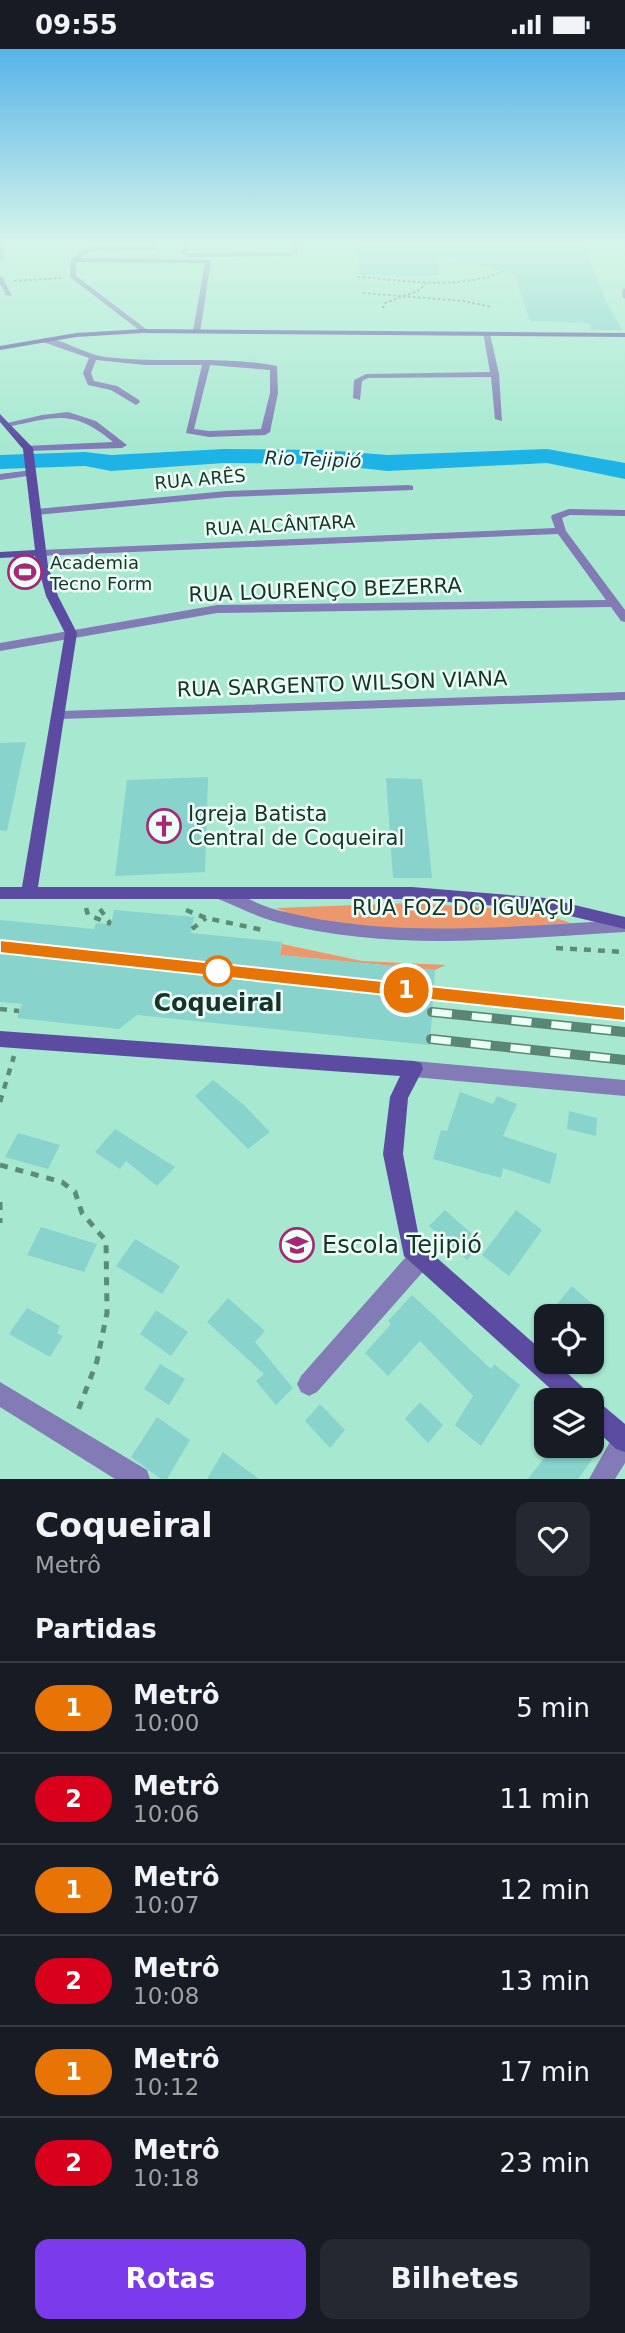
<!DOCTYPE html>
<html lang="pt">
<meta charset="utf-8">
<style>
:root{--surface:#171b24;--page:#242831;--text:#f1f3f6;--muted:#9ea1a6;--line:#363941;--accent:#7c3aed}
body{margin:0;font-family:"DejaVu Sans",sans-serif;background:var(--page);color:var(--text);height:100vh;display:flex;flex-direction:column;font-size:26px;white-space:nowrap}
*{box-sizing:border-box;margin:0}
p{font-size:23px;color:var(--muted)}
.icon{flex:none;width:38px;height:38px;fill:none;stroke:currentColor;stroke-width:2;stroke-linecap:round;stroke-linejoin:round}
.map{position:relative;height:1430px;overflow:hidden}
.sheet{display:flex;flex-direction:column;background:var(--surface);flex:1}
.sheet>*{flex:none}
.badge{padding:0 14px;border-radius:23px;font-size:24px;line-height:46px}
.buttons{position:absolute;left:534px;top:1255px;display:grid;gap:14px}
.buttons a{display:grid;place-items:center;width:70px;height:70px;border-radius:14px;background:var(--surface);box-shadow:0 2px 5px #0004;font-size:35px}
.map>.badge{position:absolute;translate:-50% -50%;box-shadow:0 0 0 4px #fff}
h2{padding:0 35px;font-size:26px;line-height:63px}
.round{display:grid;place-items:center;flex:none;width:74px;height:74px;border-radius:14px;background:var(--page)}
.headline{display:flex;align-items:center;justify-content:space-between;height:119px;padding:0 35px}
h1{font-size:33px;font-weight:600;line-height:52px}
.primary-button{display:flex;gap:14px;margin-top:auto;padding:14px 35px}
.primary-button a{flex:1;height:80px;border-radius:14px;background:var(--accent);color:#fff;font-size:28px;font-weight:600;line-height:80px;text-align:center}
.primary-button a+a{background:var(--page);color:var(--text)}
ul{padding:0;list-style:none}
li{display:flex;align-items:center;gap:21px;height:91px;padding:0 35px;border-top:2px solid var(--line)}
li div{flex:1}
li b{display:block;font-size:26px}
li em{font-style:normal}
li .badge{min-width:77px;font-weight:700;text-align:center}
.status{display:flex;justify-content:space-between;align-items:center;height:49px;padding:0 35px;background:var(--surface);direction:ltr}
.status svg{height:19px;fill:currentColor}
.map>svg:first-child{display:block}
.green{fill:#ec986c}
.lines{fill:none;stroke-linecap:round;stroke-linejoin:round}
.river{fill:#1eb3e7;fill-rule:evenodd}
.building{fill:#88d3cc}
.path-far2{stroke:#5d8b79;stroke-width:2;stroke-dasharray:2.5 2.5;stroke-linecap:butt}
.path-far1{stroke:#5d8b79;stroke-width:4.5;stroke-dasharray:7 7;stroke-linecap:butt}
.path{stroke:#5d8b79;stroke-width:5;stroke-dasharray:8 8;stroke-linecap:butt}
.lane{stroke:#827bb6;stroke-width:5}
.street{fill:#827bb6;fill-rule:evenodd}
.secondary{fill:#5b4ca1;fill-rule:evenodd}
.rail-casing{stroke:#598675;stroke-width:10}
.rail{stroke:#ecfff7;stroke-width:7;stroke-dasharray:20;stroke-linecap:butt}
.line{fill:#e77405;stroke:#fff;stroke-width:2}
.stop-dot{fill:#fff;stroke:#e77405;stroke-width:3.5}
.labels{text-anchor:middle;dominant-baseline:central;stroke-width:5;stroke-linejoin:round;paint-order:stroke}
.far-street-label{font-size:18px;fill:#183329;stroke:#ecfff7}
.far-poi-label{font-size:18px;fill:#183329;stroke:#ecfff7;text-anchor:start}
.far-water-label{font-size:19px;font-style:italic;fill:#182e38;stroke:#ecfff7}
.street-label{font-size:21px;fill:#183329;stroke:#ecfff7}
.poi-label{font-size:21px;fill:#183329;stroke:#ecfff7;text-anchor:start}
.near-stop-label{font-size:24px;font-weight:bold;fill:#183329;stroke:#ecfff7}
.near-poi-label{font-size:24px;fill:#183329;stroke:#ecfff7;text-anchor:start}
</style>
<div class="status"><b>09:55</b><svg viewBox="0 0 49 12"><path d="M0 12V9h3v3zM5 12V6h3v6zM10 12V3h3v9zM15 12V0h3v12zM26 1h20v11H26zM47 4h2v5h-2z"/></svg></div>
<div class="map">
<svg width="625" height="1430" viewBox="0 0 625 1430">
<rect width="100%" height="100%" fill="#a7e9d0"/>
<!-- green -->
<path class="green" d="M412,854L535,862L571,874C480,879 360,896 276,859Z
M282,895L362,912L446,916L435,921L280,906Z"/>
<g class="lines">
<!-- river -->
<path class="river" d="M224,400L323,401L388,406L547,400L625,414V430L547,414L388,422L323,415L224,414L111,422L85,417L0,420V406L85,403L111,406Z"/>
</g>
<!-- building -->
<path class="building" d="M357,196H583L606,252L622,281H591L589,274L530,272L514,225L436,206L438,226H360Z
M33,510L39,536L16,538L13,511Z
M26,693L7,782L0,781V694Z
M208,728L205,823L115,827L127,731Z
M386,729L422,730L432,829H393Z
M114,861L194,868L191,884L282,893L280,906L435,921L430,996L137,966L119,980L17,969L22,955L0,953V871L94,880L96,874L111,875Z
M213,1031L244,1056L270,1083L248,1100L195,1047Z
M460,1043L493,1055L497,1047L517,1055L503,1087L557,1105L550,1135L503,1119L501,1129L433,1110L441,1081L447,1082Z
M569,1062L597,1069L596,1087L567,1080Z
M115,1080L175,1118L157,1137L126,1112L120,1120L95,1103Z
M18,1084L60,1096L48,1120L5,1108Z
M445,1161L482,1194L467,1211L429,1177Z
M516,1161L542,1181L509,1227L482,1206Z
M41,1178L97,1195L84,1223L27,1206Z
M135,1190L180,1217L162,1245L116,1217Z
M572,1237L606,1267H547Z
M412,1246L491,1320L494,1315L520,1336L481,1397L455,1376L473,1347L420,1292L388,1327L365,1304L391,1275L388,1272Z
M228,1249L265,1282L255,1293L293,1339L276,1356L256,1332L264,1325L207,1273Z
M27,1259L60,1277L57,1284L63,1287L50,1308L9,1285Z
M156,1261L188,1283L171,1307L140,1285Z
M160,1315L185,1330L169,1356L144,1340Z
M420,1353L443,1376L428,1394L405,1370Z
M320,1355L345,1381L330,1399L305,1372Z
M157,1368L190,1391L167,1430H161L131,1408Z
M554,1396H585L595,1406L578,1430H528Z
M223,1403L240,1416L259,1430H207Z"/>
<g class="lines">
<!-- path-far2 -->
<path class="path-far2" d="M358,228C406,231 458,242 503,222
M14,232L62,229
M363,244L463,252L492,258
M383,259L385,254L420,241L427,232"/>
<!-- path-far1 -->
<path class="path-far1" d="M86,859L88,866L111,875
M100,860L110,874
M186,861L206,869L263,881
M192,880L206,869
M556,899L625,903
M0,960L19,962
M0,1053L14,1007"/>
<!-- path -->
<path class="path" d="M0,1116L62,1133L75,1143L82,1164L106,1192L107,1264L97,1312L76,1367
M0,1153V1174"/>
<!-- lane -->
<path class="lane" d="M625,242V247"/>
<!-- street -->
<path class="street" d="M0,196H4L3,209L0,211Z
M92,196H99L97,198L154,197L157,199L154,201L91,202L80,209L211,211L200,284L193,282L205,214L76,213V227L146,280L147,282L143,284L70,228L71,210Z
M184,196H190L187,203L190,204L289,203H292L293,196H299L297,205L289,207L190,208L180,204Z
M0,227L3,229L12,247L6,246L0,235Z
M483,283L490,285L499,325L502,372L495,370L491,328L368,329L362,332L360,351L353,349L354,331L366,325L490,323Z
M43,289C62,289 84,305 105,308C162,315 220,306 277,317L278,344L270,383L265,386L209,388L186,384L202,316H145L96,311L91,324L94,332L117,337L139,351L140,353L136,356L111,341L88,336L83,324L89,309L43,293ZM210,316L270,321V344L261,380L209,382L194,380Z
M68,363L96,372L127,396L122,399L28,402L23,399L25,397L113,393C73,359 55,368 7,378L3,375L42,366Z
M32,421L35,422V426L0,431V425Z
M409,436L413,437V441L227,448L36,466L31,463L36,460L227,442Z
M569,460L625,461V467L570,466L562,469L566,482L625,561V573L621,572L611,558L217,564L0,602V594L217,556L606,551L558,485L40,507L35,504L40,501L555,479L551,468L552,466Z
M625,643V651L60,670L53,666L60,662Z
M222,839C241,845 258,856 277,861C389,891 511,877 625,871V883C510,890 388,903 276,873C255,867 236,857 216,849L214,845L216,841Z
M414,1012L625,1031V1047L414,1028L407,1026L405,1020L407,1014Z
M420,1198L428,1201L431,1209L428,1217L317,1343L309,1347L301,1343L297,1335L301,1327L412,1201Z
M0,1333L147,1421L150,1430H115L0,1358Z
M625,1379V1414L615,1430H589L616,1382Z"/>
<!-- secondary -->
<path class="secondary" d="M143,280L625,284V288L143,284L76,288L0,301V297L76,284Z
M0,365L33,399L48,517L58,547L77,584L38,838H412L545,849L625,868V880L545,861L412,850H0V838H22L65,584L46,547L35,507L0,509V503L35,501L23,400L0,373Z
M0,982L414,1012L421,1014L423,1020L408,1049L403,1105L420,1194L546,1305V1312H554L588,1343L591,1350L600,1354L625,1375V1403L616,1400L592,1377V1351H563L404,1207L383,1105L390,1048L400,1027L0,998Z"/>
<!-- rail casing -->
<g class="rail-casing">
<path id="rail" d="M433,944L625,965
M432,963L625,983
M431,990L625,1011"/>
</g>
<!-- rail -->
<use href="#rail" class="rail"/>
</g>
<!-- sky -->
<linearGradient id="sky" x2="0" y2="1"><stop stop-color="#57b4e8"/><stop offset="0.49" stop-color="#d7f5ea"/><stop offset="1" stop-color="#d7f5ea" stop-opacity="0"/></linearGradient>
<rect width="625" height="396" fill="url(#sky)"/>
<!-- line -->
<path class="line" d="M0,891L625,958V972L0,904Z"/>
<!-- icons -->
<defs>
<g id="stadium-ring" transform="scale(1.75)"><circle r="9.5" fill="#ecfff7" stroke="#a82775" stroke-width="1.5"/><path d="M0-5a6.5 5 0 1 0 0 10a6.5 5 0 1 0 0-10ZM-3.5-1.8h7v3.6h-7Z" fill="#a82775"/></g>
<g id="church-ring" transform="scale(1.75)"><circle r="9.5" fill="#ecfff7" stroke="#a82775" stroke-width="1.5"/><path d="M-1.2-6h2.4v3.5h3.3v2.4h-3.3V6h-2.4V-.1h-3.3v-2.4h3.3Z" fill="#a82775"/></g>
<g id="school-ring" transform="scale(1.75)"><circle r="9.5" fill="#ecfff7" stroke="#a82775" stroke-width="1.5"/><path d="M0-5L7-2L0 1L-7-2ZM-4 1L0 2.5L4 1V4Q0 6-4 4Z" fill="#a82775"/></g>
</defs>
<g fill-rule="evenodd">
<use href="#stadium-ring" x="25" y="523"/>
<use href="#church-ring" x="164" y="777"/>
<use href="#school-ring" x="297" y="1196"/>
</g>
<!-- markers -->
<circle class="stop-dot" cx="218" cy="922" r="14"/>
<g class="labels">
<!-- far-street labels -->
<g class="far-street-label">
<text transform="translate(200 430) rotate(-5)">RUA ARÊS</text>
<text transform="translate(280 476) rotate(-3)">RUA ALCÂNTARA</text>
</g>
<!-- far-poi labels -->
<g class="far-poi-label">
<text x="50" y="513">Academia<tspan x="50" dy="21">Tecno Form</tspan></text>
</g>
<!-- far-water labels -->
<g class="far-water-label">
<text transform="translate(313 410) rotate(2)">Rio Tejipió</text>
</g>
<!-- street labels -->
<g class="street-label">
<text transform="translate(325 541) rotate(-2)">RUA LOURENÇO BEZERRA</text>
<text transform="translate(342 635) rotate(-2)">RUA SARGENTO WILSON VIANA</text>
<text x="463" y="859">RUA FOZ DO IGUAÇU</text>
</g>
<!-- poi labels -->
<g class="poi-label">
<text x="188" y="765">Igreja Batista<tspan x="188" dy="24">Central de Coqueiral</tspan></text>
</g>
<!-- near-stop labels -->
<g class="near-stop-label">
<text x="218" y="954">Coqueiral</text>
</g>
<!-- near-poi labels -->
<g class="near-poi-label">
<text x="322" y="1196">Escola Tejipió</text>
</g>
</g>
</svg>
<div class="buttons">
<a><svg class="icon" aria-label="locate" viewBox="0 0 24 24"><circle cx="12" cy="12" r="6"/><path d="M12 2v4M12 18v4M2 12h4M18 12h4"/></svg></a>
<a><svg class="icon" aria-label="layers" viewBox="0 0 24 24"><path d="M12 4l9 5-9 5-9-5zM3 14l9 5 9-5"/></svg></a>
</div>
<b class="badge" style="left:406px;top:941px;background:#e77405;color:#fff">1</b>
</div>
<section class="sheet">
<div class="headline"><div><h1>Coqueiral</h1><p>Metrô</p></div><a class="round"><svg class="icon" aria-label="heart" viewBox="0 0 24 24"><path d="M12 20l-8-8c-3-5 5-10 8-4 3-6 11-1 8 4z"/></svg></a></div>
<h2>Partidas</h2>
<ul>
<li><span class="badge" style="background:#e77405;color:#fff">1</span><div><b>Metrô</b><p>10:00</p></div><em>5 min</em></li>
<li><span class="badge" style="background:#d9001c;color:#fff">2</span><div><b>Metrô</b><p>10:06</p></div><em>11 min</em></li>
<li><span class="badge" style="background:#e77405;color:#fff">1</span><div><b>Metrô</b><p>10:07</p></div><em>12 min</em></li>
<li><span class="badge" style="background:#d9001c;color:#fff">2</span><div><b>Metrô</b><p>10:08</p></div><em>13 min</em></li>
<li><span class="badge" style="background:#e77405;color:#fff">1</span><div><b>Metrô</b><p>10:12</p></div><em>17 min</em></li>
<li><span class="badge" style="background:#d9001c;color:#fff">2</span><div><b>Metrô</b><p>10:18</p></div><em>23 min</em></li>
</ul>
<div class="primary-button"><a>Rotas</a><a>Bilhetes</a></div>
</section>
